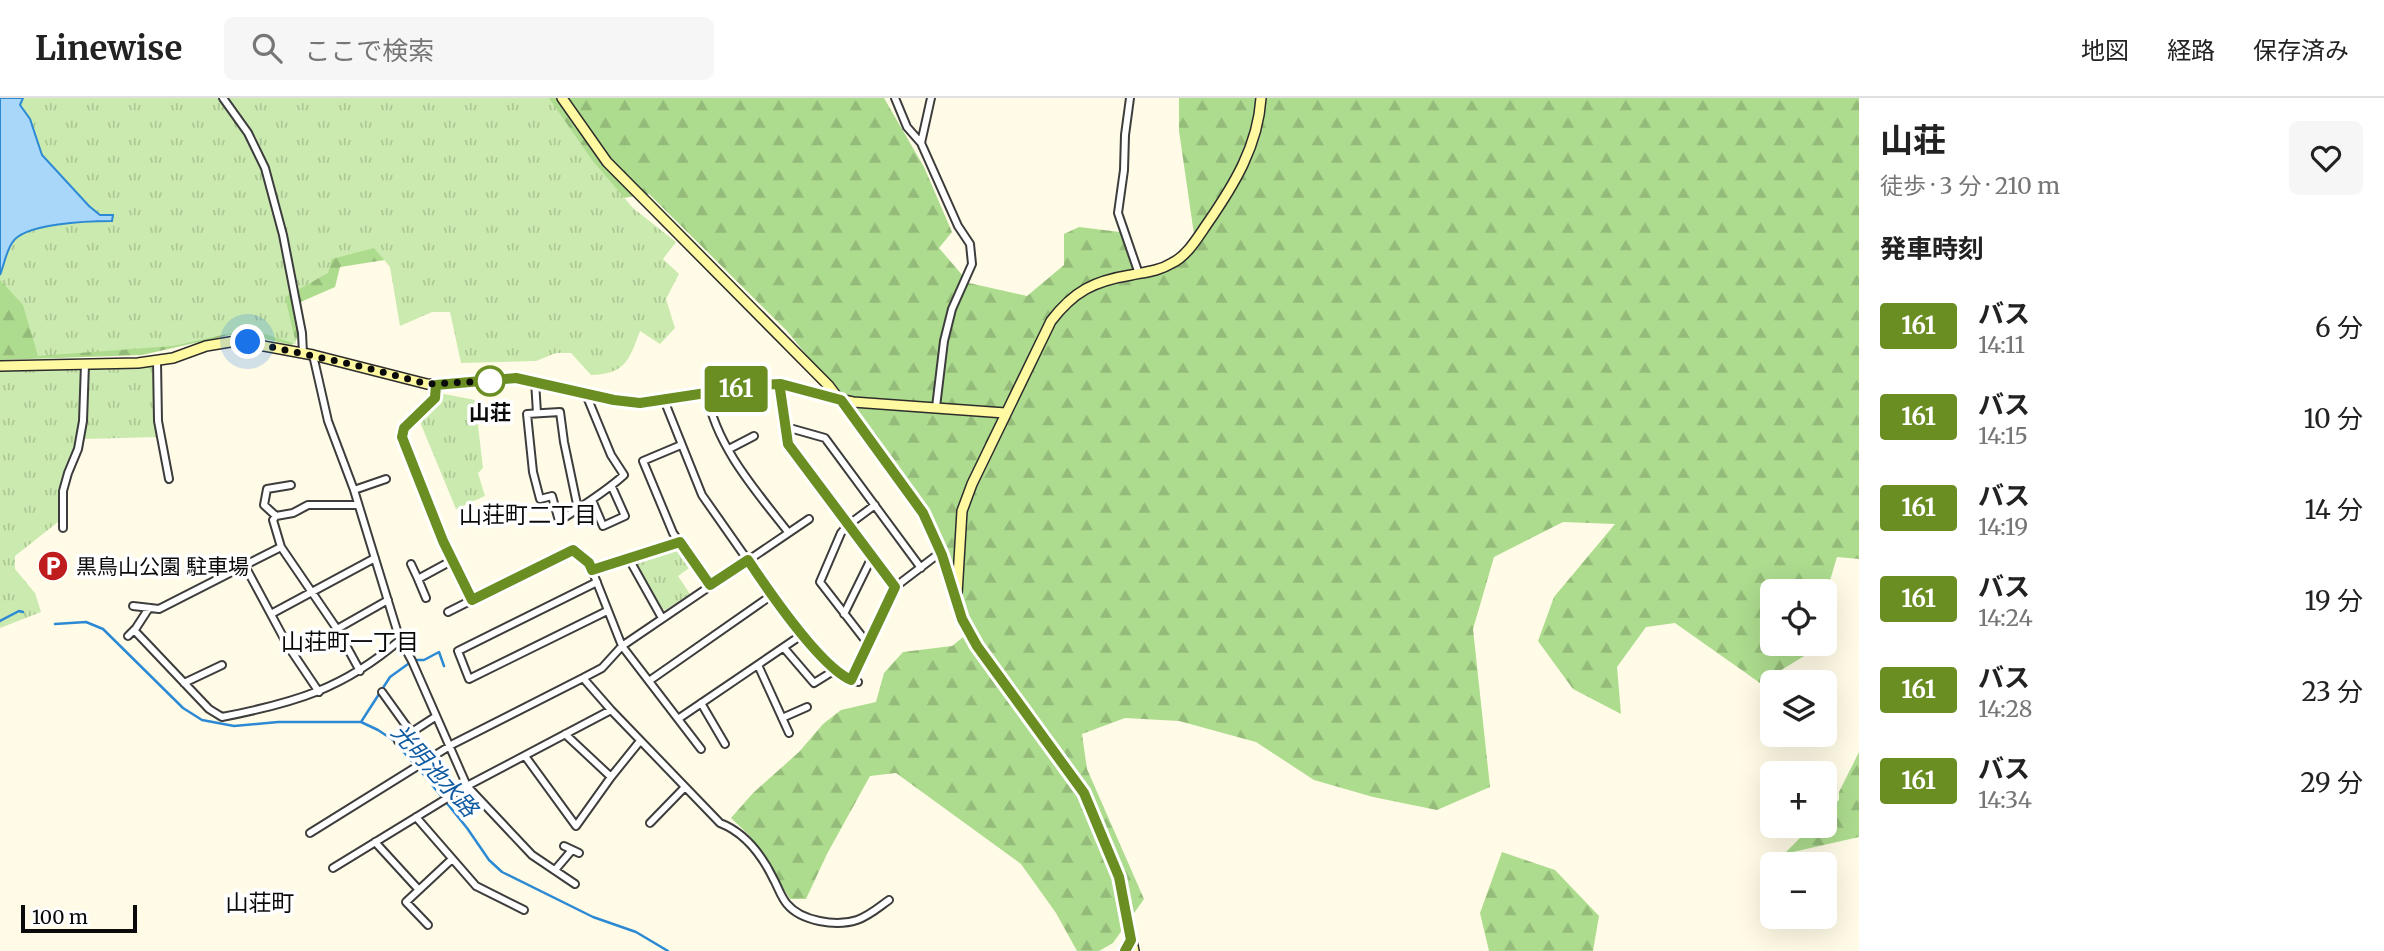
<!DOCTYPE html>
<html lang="ja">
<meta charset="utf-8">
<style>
:root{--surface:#fff;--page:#f6f6f6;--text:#222;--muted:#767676;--line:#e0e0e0}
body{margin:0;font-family:Merriweather,"Noto Sans JP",serif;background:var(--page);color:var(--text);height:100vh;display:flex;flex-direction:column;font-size:26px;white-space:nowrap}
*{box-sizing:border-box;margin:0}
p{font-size:23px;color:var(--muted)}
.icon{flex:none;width:38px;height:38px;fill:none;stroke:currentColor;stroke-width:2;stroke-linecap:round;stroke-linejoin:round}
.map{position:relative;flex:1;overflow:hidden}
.drawer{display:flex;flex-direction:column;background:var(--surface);width:525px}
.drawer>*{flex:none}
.badge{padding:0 14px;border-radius:5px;font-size:24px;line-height:46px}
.tools{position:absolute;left:1760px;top:481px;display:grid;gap:14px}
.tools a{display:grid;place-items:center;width:77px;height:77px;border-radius:10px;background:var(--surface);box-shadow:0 7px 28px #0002;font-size:35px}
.scale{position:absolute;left:21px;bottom:18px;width:116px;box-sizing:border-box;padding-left:7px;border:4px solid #0a0a0a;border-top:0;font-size:19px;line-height:24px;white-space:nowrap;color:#0a0a0a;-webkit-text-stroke:5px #fff;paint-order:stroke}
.you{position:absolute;width:35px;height:35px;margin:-18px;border:5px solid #fff;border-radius:50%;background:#1a73e8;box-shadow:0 0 0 10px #1a73e833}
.map>.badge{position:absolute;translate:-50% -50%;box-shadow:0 0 0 4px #fff}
h2{padding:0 21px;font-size:26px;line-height:63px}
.round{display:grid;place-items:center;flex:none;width:74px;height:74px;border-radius:10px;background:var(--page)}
.overview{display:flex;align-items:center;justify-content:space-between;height:119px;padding:0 21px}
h1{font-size:33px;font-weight:700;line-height:52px}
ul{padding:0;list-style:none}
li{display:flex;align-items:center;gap:21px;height:91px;padding:0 21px}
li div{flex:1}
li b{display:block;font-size:26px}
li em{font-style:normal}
li .badge{min-width:77px;font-weight:700;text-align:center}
header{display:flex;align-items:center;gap:42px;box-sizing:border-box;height:98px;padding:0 35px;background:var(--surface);border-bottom:2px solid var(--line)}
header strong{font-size:33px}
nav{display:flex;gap:38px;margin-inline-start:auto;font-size:24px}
.search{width:490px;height:63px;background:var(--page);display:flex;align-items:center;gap:18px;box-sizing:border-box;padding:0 24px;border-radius:10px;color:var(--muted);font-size:26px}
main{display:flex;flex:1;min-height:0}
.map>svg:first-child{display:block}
.forest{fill:url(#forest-firs)}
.park{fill:url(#park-tufts)}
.water{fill:#a8d7f9;stroke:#2c89d4;stroke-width:2}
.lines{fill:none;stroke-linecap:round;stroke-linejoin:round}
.stream{stroke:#2c89d4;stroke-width:2.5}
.street-casing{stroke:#3d3d3d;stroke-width:10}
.secondary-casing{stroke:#2c2c2c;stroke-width:12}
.street{stroke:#fff;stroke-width:6}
.secondary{stroke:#fff9a1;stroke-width:9}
.line-casing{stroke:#fff;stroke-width:16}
.line{stroke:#6b8e23;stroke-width:10}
.walk{stroke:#0a0a0a;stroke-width:7;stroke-dasharray:0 12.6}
.stop-dot{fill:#fff;stroke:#6b8e23;stroke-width:3.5}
.labels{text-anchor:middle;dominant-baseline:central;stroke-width:7;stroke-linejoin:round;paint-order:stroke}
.stop-label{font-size:21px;font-weight:bold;fill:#0a0a0a;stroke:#fff}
.poi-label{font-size:21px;fill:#0a0a0a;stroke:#fff;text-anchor:start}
.neighbourhood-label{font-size:23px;fill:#0a0a0a;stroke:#fff}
.water-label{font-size:23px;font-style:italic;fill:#0f5aa0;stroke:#fff}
</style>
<header>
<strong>Linewise</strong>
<div class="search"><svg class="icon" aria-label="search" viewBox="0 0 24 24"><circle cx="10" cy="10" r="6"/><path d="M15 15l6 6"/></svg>ここで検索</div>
<nav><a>地図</a><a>経路</a><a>保存済み</a></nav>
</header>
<main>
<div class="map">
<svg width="1859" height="853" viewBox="0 0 1859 853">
<defs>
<pattern id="forest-firs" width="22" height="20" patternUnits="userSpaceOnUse" patternTransform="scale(1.75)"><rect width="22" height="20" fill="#addc8e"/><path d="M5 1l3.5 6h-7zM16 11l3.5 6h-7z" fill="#94bb79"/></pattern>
<pattern id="park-tufts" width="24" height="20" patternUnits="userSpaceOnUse" patternTransform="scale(1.75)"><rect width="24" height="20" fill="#cbeaaf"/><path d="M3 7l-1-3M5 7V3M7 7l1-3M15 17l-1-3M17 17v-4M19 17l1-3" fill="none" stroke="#adc795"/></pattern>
</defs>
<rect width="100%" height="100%" fill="#fffbe6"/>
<!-- forest -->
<path class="forest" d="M23,0H884L924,69L952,134L939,150L969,185L1027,198L1064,167V136L1079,129L1120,134L1136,176L1174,164L1195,143L1179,33V0H1859V461L1837,459L1825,499V494H1773V546H1811L1809,555L1760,585L1675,525L1646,529L1617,569L1621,616L1573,591L1538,543L1554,499L1615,426L1563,424L1494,459L1473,531L1490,689L1437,712L1373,699L1314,682L1256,644L1179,623L1125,620L1082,636L1087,671L1144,801L1113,845L1099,853H1077L1056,815L1021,766L896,675L870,678L827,756L806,801H790L749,737L731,720L753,695L799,654L823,626L841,612L876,604L884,575L903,554L952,548L972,532L948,467L920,405L861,324L787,233L649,96L610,102L436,154L340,169L335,189L296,206C299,222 304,235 292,247L246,237H230L142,257L0,262V179Z
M1859,654V739L1784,756L1812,728H1825V715L1839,702V694Z
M1502,754L1555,772L1599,818L1593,853H1489L1480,815Z"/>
<!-- park -->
<path class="park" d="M0,0H549L592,62L633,110L676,144L663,161L679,176L666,201L675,230L660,246L640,233C629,262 626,276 591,277L571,255H556L536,263L461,265L450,214H432L400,228L390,169L374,150L332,161L328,175L285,199L296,246L259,234H236L173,248L38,258L23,207L0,182Z
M156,266L152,268L158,339L84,341C59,362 59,394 58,424L15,458V471L35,495L41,514L0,530V271H80Z
M439,295L475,302L483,370L478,375L485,398L456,411L420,324L438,306Z
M675,451L681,453L692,468L678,478L690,496L665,512L661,511L637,466L639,462Z"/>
<!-- water -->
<path class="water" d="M0,0H23L20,7L30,21L42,57L89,108L100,117H113L112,123C90,123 23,125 12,145C6,154 4,167 0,177Z"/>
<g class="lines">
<!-- stream -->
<path class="stream" d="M0,523L19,513L23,514
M55,526L86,524L103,531L183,610L202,622L234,628L278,624H361L378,632L393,642L424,677L467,730L489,762L502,774L593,819L636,834L668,853
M415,562H424L439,554L444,568
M361,624L390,579L408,566"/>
<!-- street casing -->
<g class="street-casing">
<path id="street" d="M223,0L248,35L265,70L283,137L302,235L303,255
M895,0L907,29L921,45L958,128L970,146L972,166L952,211L944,243L936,309
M1130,0L1125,37L1124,72L1118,115L1139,176
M921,45L931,0
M313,257L328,323L354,392L399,539L412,563L467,688L611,612L720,725C746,735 762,757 774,782C778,789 781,799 787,806C801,823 836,829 857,822C869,818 879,809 889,802
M157,263L158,323L169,381
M535,283L537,315
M781,286L788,346L895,489L937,457H942
M436,287L435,300L403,330L402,339L443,443L472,502L573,452L589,465L592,472
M707,296C716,348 756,393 788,434
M664,302L702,397L772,497L803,536L839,576L858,584
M786,329L825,340L921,470
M681,347L643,363L673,435L710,487
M729,351L754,338
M354,392L386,381
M592,402L603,428L625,418L612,389
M358,407H308L293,415L276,418L273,422L281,449L337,531L360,573
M578,411L564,344L560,314L527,316L533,374L540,401L552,398L559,423C581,409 604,395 624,377L611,357L585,294
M276,418L264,407L267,391L291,387
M63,430V393L68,375L78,351L83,323L85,266
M680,444L592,472L622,548L701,651
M629,461L662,520
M411,466L418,481
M245,468L288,548L319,594
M597,484L458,553L469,581L607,513
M426,500L418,481L453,462
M133,508L159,511L281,449
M448,514L472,502
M271,516L375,460
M844,516L872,459
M337,531L388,502
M134,532L209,611L222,619C294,605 343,591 400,542
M128,538L136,530L149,510
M868,546L820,484L841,435L848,427L875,407
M784,550L814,585L835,572
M758,567L789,635
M583,580L602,570L622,548L809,421
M851,581L895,489
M649,583L772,497
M184,585L222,567
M382,594L410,633
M701,605L725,646
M782,620L807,609
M678,621L803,536
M565,636L611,679
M398,643L435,619
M525,658L576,728L611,679L640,643
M416,719L476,788L524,812
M650,725L685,689
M310,735L453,646L583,580L611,612
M375,744L419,792
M564,748L579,755
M333,770L467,688L532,757L575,786
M555,772L572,752
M428,827L406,804L452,761"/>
</g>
<!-- secondary casing -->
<g class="secondary-casing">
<path id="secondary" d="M562,0L607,64L829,288L915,403L934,438L962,521L977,548L1084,695L1119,779L1134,853
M0,268L138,265L173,260L206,248L236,243L313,257L427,286L441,287L516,280L614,302L640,305L759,287L781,286L819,297L853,304L1005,315
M957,496L962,413L972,386L1051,223C1074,193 1094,183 1131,177C1146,174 1159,173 1172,165C1187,158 1198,139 1207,126C1234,87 1258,48 1261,0"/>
</g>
<!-- street -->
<use href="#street" class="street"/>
<!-- secondary -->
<use href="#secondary" class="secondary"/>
</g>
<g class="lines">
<!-- line casing -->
<g class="line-casing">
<path id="line" d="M780,291L788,346L895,489L851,582C820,568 768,492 748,462L710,487L680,444L592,472L589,465L573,452L472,502L443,443L402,339L404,330L435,300L436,287L516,280L614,302L640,305L759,287L781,286L841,302L923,415L942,457L962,521L977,548L1084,695L1119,779L1131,842L1125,853"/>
</g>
<!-- line -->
<use href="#line" class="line"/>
<!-- walk -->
<path class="walk" d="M248,244L364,269L427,286L490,283"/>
</g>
<!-- icons -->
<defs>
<g id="parking-disc" transform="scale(1.575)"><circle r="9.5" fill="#bf1c1d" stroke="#fff"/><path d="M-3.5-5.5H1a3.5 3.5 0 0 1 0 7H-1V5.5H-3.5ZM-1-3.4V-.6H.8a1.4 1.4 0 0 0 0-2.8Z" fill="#fff"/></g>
</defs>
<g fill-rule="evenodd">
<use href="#parking-disc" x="53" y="468"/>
</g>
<!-- markers -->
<circle class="stop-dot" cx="490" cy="283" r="14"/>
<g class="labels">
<!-- stop labels -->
<g class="stop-label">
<text x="490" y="314">山荘</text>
</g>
<!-- poi labels -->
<g class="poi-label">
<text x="76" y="468">黒鳥山公園 駐車場</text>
</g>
<!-- neighbourhood labels -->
<g class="neighbourhood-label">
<text x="528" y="416">山荘町二丁目</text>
<text x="350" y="543">山荘町一丁目</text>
<text x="260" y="804">山荘町</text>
</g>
<!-- water labels -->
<g class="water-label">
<text transform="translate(435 672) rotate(48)">光明池水路</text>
</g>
</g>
</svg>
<div class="tools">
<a><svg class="icon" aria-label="locate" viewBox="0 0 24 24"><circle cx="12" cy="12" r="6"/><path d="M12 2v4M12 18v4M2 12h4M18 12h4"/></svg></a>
<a><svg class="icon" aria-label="layers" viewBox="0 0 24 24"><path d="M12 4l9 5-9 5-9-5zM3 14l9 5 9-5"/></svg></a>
<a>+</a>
<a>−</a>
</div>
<div class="scale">100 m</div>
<div class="you" style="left:248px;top:244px"></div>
<b class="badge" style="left:736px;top:291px;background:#6b8e23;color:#fff">161</b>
</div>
<section class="drawer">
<div class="overview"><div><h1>山荘</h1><p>徒歩 · 3 分 · 210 m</p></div><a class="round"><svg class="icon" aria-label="heart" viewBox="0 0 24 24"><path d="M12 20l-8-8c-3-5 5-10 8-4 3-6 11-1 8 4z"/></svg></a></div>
<h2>発車時刻</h2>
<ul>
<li><span class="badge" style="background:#6b8e23;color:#fff">161</span><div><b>バス</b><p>14:11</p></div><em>6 分</em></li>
<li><span class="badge" style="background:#6b8e23;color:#fff">161</span><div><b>バス</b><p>14:15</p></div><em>10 分</em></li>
<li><span class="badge" style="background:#6b8e23;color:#fff">161</span><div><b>バス</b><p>14:19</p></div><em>14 分</em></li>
<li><span class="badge" style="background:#6b8e23;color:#fff">161</span><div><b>バス</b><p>14:24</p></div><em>19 分</em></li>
<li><span class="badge" style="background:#6b8e23;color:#fff">161</span><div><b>バス</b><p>14:28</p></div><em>23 分</em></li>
<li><span class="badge" style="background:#6b8e23;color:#fff">161</span><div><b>バス</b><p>14:34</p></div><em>29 分</em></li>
</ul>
</section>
</main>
